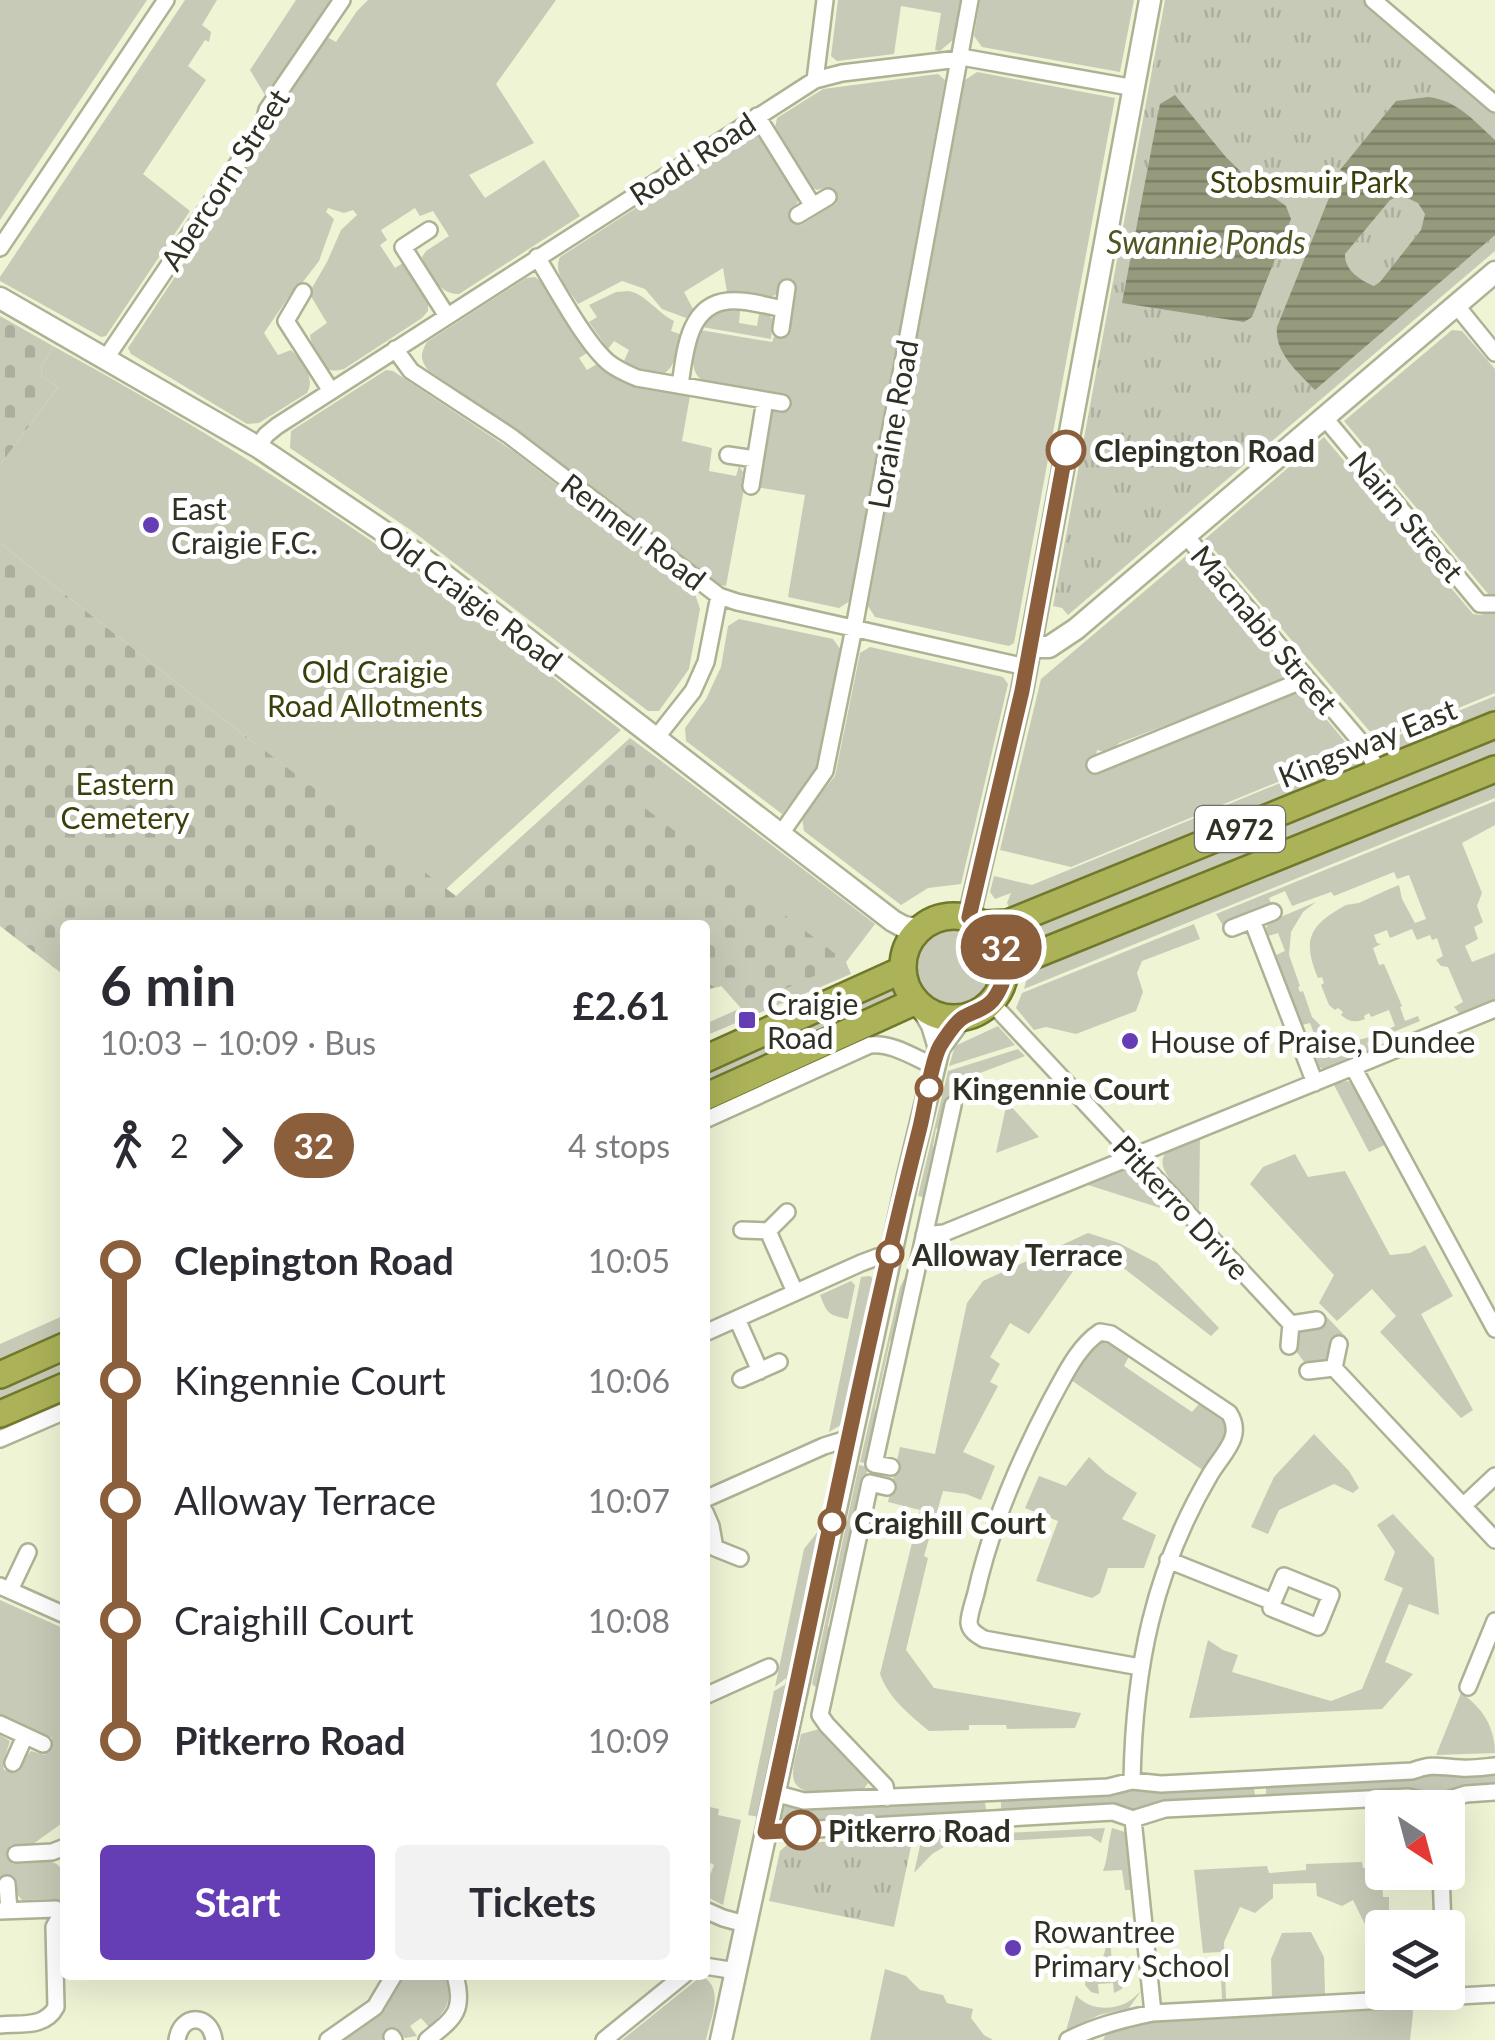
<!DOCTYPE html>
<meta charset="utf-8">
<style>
:root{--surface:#fff;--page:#f2f2f3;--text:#2b2b33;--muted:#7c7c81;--accent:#653db5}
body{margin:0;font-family:Lato,sans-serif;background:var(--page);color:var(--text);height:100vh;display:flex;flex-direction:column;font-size:38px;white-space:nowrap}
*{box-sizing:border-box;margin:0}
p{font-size:32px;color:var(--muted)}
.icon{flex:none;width:55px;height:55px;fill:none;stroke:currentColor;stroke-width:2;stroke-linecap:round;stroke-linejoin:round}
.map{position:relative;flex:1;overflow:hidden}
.sheet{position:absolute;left:60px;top:920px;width:650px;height:1060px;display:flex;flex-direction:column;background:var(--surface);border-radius:10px;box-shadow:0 10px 40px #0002}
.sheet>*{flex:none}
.badge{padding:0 20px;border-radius:32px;font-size:35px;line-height:65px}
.needle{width:65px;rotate:144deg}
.buttons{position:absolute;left:1365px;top:1790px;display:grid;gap:20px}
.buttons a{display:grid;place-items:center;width:100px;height:100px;border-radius:10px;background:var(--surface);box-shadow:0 10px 40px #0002;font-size:50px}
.map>.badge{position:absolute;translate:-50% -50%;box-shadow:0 0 0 5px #fff}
.legs{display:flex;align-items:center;gap:15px;height:110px;padding:0 40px;font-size:32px}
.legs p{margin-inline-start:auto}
.overview{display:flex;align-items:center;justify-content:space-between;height:170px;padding:0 40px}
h1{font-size:55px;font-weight:700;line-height:75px}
.primary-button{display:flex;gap:20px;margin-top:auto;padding:20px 40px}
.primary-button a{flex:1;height:115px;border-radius:10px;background:var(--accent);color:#fff;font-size:40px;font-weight:700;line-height:115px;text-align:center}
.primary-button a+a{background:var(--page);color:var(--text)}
ul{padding:0 40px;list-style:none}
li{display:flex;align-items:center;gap:35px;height:120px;font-size:38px}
li i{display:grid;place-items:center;width:15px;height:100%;margin:0 12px;background:currentColor}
li i::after{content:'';width:25px;height:25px;margin:-12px;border:8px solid;border-radius:50%;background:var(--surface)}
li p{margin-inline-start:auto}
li:first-child i{background:linear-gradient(#0000 50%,currentColor 0)}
li:last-child i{background:linear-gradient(currentColor 50%,#0000 0)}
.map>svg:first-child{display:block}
.green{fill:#c7cab6}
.cemetery{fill:url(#cemetery-stones)}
.park{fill:url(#park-tufts)}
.water{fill:url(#water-rules);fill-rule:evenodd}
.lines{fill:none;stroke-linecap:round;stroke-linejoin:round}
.minor-casing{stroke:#aeb295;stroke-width:20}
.tertiary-casing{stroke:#aeb295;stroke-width:25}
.trunk-casing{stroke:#72782b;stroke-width:30}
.minor{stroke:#fff;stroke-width:15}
.tertiary{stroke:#fff;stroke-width:20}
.trunk{stroke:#abb258;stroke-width:25}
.line-1-casing{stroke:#fff;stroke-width:22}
.line-1{stroke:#8b5e3c;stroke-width:15}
.stop-1-dot{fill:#fff;stroke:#8b5e3c;stroke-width:5}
.poi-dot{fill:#653db5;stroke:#fff;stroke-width:4}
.labels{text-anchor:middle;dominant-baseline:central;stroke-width:10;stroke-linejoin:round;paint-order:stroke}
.shield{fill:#fff;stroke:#6e6f66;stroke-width:2.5}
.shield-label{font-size:28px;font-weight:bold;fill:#303125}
.street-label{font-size:30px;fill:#303125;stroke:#fff}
.park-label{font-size:30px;fill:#3b3f09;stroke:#fff}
.stop-label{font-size:30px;font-weight:bold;fill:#303125;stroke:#fff;text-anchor:start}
.poi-label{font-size:30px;fill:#303125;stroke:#fff;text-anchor:start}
.water-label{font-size:32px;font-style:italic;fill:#505523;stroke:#fff}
</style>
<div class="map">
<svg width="1495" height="2040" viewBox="0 0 1495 2040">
<defs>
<pattern id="cemetery-stones" width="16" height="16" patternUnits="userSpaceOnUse" patternTransform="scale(2.5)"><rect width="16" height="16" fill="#c7cab6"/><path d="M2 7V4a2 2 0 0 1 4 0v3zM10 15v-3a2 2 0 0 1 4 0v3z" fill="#abae9c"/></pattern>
<pattern id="park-tufts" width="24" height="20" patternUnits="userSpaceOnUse" patternTransform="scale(2.5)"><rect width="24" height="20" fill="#c7cab6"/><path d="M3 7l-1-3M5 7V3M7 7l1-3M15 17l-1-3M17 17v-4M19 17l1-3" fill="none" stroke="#abae9c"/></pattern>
<pattern id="water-rules" width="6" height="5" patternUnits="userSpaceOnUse" patternTransform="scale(2.5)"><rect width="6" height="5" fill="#959a7c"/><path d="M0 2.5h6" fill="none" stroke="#7a7e65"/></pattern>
</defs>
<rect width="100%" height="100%" fill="#eff4d5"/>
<!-- green -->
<path class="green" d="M0,0H147L0,220Z
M185,0H217L202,25L211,32L209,42L205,40L188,66L206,80L143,174L190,211L106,336L101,337L0,281V277Z
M296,0H334L270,95H265L250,70Z
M368,0H556L496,84L534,143L469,175L485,198L544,160L580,216L459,294C440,295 428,273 422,257L426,251L449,236L433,211L420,216L415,208L381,230L387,240L380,245L395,268L403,263L428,303V311L422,318L344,369C338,370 334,372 328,369C320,363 311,345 310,335L327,323L309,293L327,262L341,230L357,215L353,210L344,213L328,208L326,212L334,219L319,261L299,287L296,286L264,333L278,355L291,350C302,360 316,378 307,393L259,423L247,424L131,354L128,348L277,122L279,109L327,37L336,42L357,11Z
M838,0H961L954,39L940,51L935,50L941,13L901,6L894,54L837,61L831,56Z
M980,0H1134L1120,72L982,47L974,36Z
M977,72L1115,98L1014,643L1009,646L875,617L868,606L965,80Z
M938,74L945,80L850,601L839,608L788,597L805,495L756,487L769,413L775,408H782L784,394L702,380C687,369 694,346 700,330L772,342L776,332L789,334L796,287L779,284L777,294L771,297L736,291L727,292L723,268L684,292L693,309L686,318L662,309L645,289L622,281L578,304C569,290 552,273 560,257L752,133L758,134L797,197L798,202L791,210L801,225L837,203L828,187L817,190L813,188L775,128L777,118L823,89Z
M535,277L542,282L587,353L579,358L587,370L597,364C628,387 653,390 690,396L682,441L712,448L709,471L736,476L739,466L743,472L741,487L744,489L726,586L716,584L515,430L428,370C420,359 420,354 427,342L526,278Z
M629,291C647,295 656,312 674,321L671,331L680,334C677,348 677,364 665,373L639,369L624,361L629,350L614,341L608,349L589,322L597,317L589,305L616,292Z
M728,310L740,311L739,323L757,326L759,314L769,315L773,320L771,339L702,327C708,317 717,313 728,310Z
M1452,330L1462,331L1495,369V596L1489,595L1344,421Z
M53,346C174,412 291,484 403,563C478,616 549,675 621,730L446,889L197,699L0,543V465L58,387L42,377L41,368Z
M386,370L393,371L513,451L694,591L700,609L689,669L659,711H648L415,533L290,448L291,431Z
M1324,437L1473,614L1480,615L1495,611V693L1378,741L1205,539Z
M1186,556L1287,673L1285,680L1119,743L1110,753L1097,750L1093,772L1295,692L1305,694L1353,751L1071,867L1000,850L1041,679Z
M739,619L833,639L841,650L818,767L782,814L686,741L685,728L706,699L721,667L728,626Z
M870,647L1003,677L1008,684L961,884L928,888L901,905L804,831L802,817L835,776L860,653Z
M1495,696V715L1384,757L1376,753L1372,746Z
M1495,733V758L1024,949L1015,928Z
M1358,751L1360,761L1358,769L1011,912L1007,903L1011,893L995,899L990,892L994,876L1032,885Z
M664,763L875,924L846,962L851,974L705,1036V1024L741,1008L715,979L756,955L636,801Z
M1495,776V798L1024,989L1030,967Z
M1495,801V825L1462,843L1482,893L1477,906L1483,922L1474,927L1478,939L1465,946L1472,962L1495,953V1000L1460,1014L1454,1007L1463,1002L1448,967L1441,966L1436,960L1443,956L1437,938L1432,940L1430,935L1417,940L1412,929L1390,938L1387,930L1374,935L1377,943L1381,944L1373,948L1379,965L1384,964L1402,1006L1400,1007L1405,1021L1418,1016L1420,1021L1367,1043L1370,1051L1325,1070L1319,1067L1313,1052L1320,1049L1310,1023L1302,1025L1276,955L1285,951L1278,933L1268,936L1266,928L1269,922L1316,902L1303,912L1291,932L1289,955L1300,986L1298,987L1300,992L1303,991L1312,1017L1326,1031L1328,1029C1343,1041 1354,1043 1372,1036L1373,1037L1395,1026L1389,1010L1371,1017L1369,1013L1364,1016L1365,1019C1355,1023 1349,1022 1341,1015L1343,1012L1338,1008L1335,1010L1329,1005L1321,985L1324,983L1322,977L1318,978C1302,940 1309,926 1344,906C1348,904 1354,904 1359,903C1372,897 1384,891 1399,885L1402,899L1415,923L1426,919L1409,875L1397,879L1394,872L1334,896L1331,892L1292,906L1285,891L1269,898L1272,906L1225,929L1216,914Z
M1194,924L1200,939L1142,961L1137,973L1143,992L1136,1011L1076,1034L1046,1027L1034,1030L1016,1008L1022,993Z
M958,925C1027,938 980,1040 928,997C909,982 908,950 928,936C937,930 948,928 958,925Z
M893,980L901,999L705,1088V1065Z
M998,1026L1015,1045L949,1066L955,1046Z
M1018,1049L1025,1056L961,1080L963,1092L959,1100L948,1105L942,1126L936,1129L933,1146L936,1153L926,1198L918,1196L948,1071Z
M1348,1081L1357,1088L1387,1144L1369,1152L1333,1083Z
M1007,1102L1039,1137L996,1153Z
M1200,1137L1199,1210C1187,1197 1147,1166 1169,1150C1177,1144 1191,1141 1200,1137Z
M1295,1154L1308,1177L1345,1171L1390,1255L1410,1253L1425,1245L1453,1296L1421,1314L1473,1410L1461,1418L1380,1332L1396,1316L1372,1289L1337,1321L1319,1303L1334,1275L1250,1184L1263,1167Z
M1122,1168L1136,1170L1176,1213L1085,1184Z
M1088,1233L1119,1243L1157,1263L1219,1328L1211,1336L1112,1259L1076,1267L1029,1334L1010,1323L990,1357L1000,1364L990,1382L998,1386L963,1452L995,1466L981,1500L966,1494L943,1491L924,1556L928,1558L906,1650L934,1688L1081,1713L1075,1728L1007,1729L1006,1725H969V1730L929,1731C909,1714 889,1699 880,1674L920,1510L888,1502L900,1447L935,1454L967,1303L983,1281Z
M913,1262L897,1334L890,1341L875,1409L879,1421L868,1464L860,1462L900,1287Z
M870,1276L875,1280L844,1423L829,1432L861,1277Z
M851,1281L855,1285L848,1319C828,1315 827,1313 820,1295Z
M1324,1314L1346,1337L1322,1365L1308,1367L1293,1347L1295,1334L1319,1315Z
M65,1315V1333L0,1362V1344Z
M1102,1342L1111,1343L1129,1356L1124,1366L1192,1412L1200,1403L1225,1420L1228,1433L1204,1471L1071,1380L1094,1346Z
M65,1355V1377L0,1403V1384Z
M1314,1434L1349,1471L1359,1488L1353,1493L1334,1484L1279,1510L1268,1534L1251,1527L1274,1477Z
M1089,1457L1106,1473L1137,1493L1122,1519L1156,1535L1144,1568H1108L1100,1593L1092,1598L1036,1581L1058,1521L1025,1508L1039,1476L1066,1486Z
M859,1465L868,1467L850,1550L844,1558L828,1625L832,1637L820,1691L812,1684Z
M1393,1514L1434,1558L1439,1615L1409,1604L1385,1662L1413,1674L1382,1709L1189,1718L1208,1640L1223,1650L1238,1655L1232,1672L1331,1701L1362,1689L1403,1588L1384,1580L1395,1552L1377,1525Z
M822,1526L790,1675L775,1687L804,1549Z
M0,1600L65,1629V1821L33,1844L10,1845L12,1864C57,1862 65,1852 65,1902L52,1903L51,1899L22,1900L17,1894L16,1882H0V1735L10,1741L3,1763L4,1770L19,1771L28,1754L31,1751L45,1755L52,1738L0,1715Z
M788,1683L759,1817L748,1815L774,1691Z
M1461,1693C1482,1707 1495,1727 1495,1753L1436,1755Z
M823,1728L865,1773L863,1777L868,1783L863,1790C844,1791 793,1803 793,1774C793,1761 799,1747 801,1734Z
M1427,1770L1495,1771V1788L1450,1797L1272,1800L1266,1795V1787L1272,1782Z
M1249,1783L1254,1788L1255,1796L1250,1801L1141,1814L1007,1813L1001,1809V1801L1007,1796L1127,1785Z
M980,1797L985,1802L986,1810L981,1815L785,1824L780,1820V1810L785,1806Z
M705,1806L719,1809L718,1815L741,1820L723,1905L705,1896V1887L714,1865L705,1860L708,1852L705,1851Z
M1105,1828L1101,1843L1090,1836L949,1844L932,1854L914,1873L922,1837Z
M1112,1828L1125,1832L1131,1890H1125L1122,1870L1103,1871C1108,1859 1108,1842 1112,1828Z
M1362,1862L1363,1868L1381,1867L1383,1897H1389V1927L1382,1928V1943H1374L1353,1900L1342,1906L1317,1896L1316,1883L1273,1884V1898L1255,1913L1240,1907L1224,1942L1226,1999H1222L1220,1952L1203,1953L1194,1870L1267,1866L1269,1873L1306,1870V1864Z
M1311,1932L1324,1957L1325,1994L1272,1997L1271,1959L1282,1933Z
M1110,1935L1113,1980H1124L1122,1989L1114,1993L1113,1983L1098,1984L1099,1994L1091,1992L1085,1985L1086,1977L1096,1979Z
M885,1969L906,1976L920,1990L943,1995L947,2003L973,2009L971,2018L984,2035L993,2040H870Z
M403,1975H445C452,2003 449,2007 429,2027L421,2018L410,2026L417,2036L405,2038L396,2028L381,2040H345L385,2010Z
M699,1978H705C724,1991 710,2020 706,2040H622Z
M1141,1991L1129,2008L1099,2015L1066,2031L1076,1995C1087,2009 1110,2011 1126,2003C1132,2000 1136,1995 1141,1991Z
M1413,2008C1413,2020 1411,2029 1410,2040H1103L1106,2034L1152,2022Z"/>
<!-- cemetery -->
<path class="cemetery" d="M0,316L53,346L41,368L42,377L58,387L0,465Z
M0,543L197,699L456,896L630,738L664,763L637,802L846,962L741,1008L722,986L705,990V925H65V976L0,926Z"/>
<!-- park -->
<path class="park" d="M1165,0H1366L1495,110V251L1068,615L1062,608L1053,606Z
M913,1837L894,1927L769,1901L780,1851L788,1844Z"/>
<!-- water -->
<path class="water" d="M1175,95L1225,156L1247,178L1286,206L1291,219L1252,317L1244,322L1122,303L1160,104Z
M1428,97C1457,100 1474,121 1495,140V235L1315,390C1299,373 1274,353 1277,327L1331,193H1335L1344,172L1340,170L1396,101ZM1401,195L1418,203L1425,214L1421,230L1380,282L1374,286C1361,281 1344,270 1345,254L1390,200Z"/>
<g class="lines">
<!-- minor casing -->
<g class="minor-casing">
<path id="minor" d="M1373,0L1495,104
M815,80L825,0
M757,116L813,206
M798,215L828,197
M429,230L403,247L447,316
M0,248L166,0
M537,257C555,286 585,343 609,363C618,370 628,374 637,378L782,403
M303,292L286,321L331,391
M1456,305L1495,353
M781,329L787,288
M395,349L411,371L510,436L719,596L737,602L1026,667
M106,358L263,126L267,110L342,0
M680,385C685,354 687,305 728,301C745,299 767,306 784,309
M1324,417L1480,604H1495
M258,447L266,435L277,426L815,80L842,73L967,58L1135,88
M728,455L755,459
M751,486L765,400
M1186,536L1366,748L1378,772
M656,738L693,691L706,662L719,596
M1095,765L1306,679
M780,835L825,771L854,628L970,0
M1252,920L1315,1083
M1232,928L1273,912
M991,1002L1291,1324
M1353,1067L1495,1009
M705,1120L870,1045C891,1042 915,1058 934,1066
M742,1230L768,1231L795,1292
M768,1231L787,1212
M924,1235L944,1233L1353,1067L1495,1329
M737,1319L760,1371
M705,1333L861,1263L877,1257L889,1259
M1289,1346L1291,1324L1317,1320
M1334,1368L1495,1540
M1308,1371L1334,1368L1339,1344
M741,1379L779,1362
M0,1439L65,1411
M891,1467L874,1464L953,1105
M887,1487L870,1483L820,1715L827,1725L885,1786L887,1798
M705,1499L824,1446L850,1438
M1463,1506L1495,1476
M705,1512L711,1526L715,1548L740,1558
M1168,1560L1273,1602L1284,1576L1331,1595L1318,1627L1271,1608L1273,1602
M0,1586L65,1615
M10,1590L28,1552
M1468,1687L1495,1621
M705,1696L769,1667
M0,1724L43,1744
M13,1763L25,1736
M1132,1781C1134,1668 1153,1571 1211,1473C1224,1452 1244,1436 1229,1413L1111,1334L1100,1332C1077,1347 1064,1377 1051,1400C1019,1461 991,1525 976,1593C974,1601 969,1614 969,1623C970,1631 977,1635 984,1639L1140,1667
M774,1793L804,1801L1108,1787L1132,1781L1161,1784L1412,1771C1434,1763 1439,1767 1461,1768C1472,1769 1484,1767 1495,1766
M1133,1819L1153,2013
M765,1832L1113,1812L1133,1819L1165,1809L1408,1797L1437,1803L1466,1794L1495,1792
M16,1854L52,1852L65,1847
M1441,1872L1443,1928
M7,1884L9,1911
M705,1910L723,1918L745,1924
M0,1911L56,1909L61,1915L65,1912
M705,1966L736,1971
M0,2025C21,2023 45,2028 56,2007L54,1927L61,1915
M392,2037L394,2040
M177,2040C181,2013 210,2013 214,2040
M328,2040L375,2007L394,1975
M427,2040C454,2018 465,2012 455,1975
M604,2040L684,1975
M1068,2040C1095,2026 1123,2019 1153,2013L1495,1994"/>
</g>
<!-- tertiary casing -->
<g class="tertiary-casing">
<path id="tertiary" d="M0,298L258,447L417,554L893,921L904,927L918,929
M1030,647H1049L1076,629L1495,272
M969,917L1022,691L1150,0
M920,1005L932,1025L939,1048
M721,2040L908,1176L939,1048L962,1017"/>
</g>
<!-- trunk casing -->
<g class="trunk-casing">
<path id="trunk" d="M903 967a51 51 0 1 1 102 0a51 51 0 1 1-102 0Z
M983,924L1008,923L1495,725
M1006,970L1025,959L1495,769
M705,1059L902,970
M705,1097L916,1001
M0,1375L65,1346
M0,1414L65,1386"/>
</g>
<!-- minor -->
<use href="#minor" class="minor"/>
<!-- tertiary -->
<use href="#tertiary" class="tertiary"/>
<!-- trunk -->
<use href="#trunk" class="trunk"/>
</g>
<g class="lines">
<!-- line-1 casing -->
<g class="line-1-casing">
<path id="line-1" d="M801,1830L765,1832C817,1597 861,1360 920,1127C925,1107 931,1062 940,1046C945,1038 956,1021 964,1017C973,1012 982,1010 990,1003C996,998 999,991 1002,984C1013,954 995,929 969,917L1022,691L1066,450"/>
</g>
<!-- line-1 -->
<use href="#line-1" class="line-1"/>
</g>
<!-- markers -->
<g class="stop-1-dot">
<circle cx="1066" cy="450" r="18"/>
<circle cx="929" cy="1088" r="12"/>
<circle cx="890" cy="1254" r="12"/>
<circle cx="832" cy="1522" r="12"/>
<circle cx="801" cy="1830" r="18"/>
</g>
<g class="poi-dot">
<circle cx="151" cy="525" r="10"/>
<rect x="737" y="1010" width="20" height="20" rx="5"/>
<circle cx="1130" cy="1041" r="10"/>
<circle cx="1013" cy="1948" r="10"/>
</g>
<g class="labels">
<!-- shield labels -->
<rect class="shield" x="1195" y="806" width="90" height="46" rx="8"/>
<g class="shield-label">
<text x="1240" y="829">A972</text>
</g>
<!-- street labels -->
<g class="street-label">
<text transform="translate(692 158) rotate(-33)">Rodd Road</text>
<text transform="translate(224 179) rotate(-57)">Abercorn Street</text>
<text transform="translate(892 424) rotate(-80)">Loraine Road</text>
<text transform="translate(1407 516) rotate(50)">Nairn Street</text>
<text transform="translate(634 531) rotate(37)">Rennell Road</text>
<text transform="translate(471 597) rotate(37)">Old Craigie Road</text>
<text transform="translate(1265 629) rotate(50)">Macnabb Street</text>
<text transform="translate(1367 742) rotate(-22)">Kingsway East</text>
<text transform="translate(1182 1207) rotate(47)">Pitkerro Drive</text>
</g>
<!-- park labels -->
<g class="park-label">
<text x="1309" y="181">Stobsmuir Park</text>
<text x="375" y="671">Old Craigie<tspan x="375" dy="34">Road Allotments</tspan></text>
<text x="125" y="783">Eastern<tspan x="125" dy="34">Cemetery</tspan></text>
</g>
<!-- stop labels -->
<g class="stop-label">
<text x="1094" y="450">Clepington Road</text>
<text x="952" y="1088">Kingennie Court</text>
<text x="912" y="1254">Alloway Terrace</text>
<text x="854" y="1522">Craighill Court</text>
<text x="828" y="1830">Pitkerro Road</text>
</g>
<!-- poi labels -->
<g class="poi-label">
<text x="171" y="508">East<tspan x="171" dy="34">Craigie F.C.</tspan></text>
<text x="767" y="1003">Craigie<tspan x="767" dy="34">Road</tspan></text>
<text x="1150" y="1041">House of Praise, Dundee</text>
<text x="1033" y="1931">Rowantree<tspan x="1033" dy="34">Primary School</tspan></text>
</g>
<!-- water labels -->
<g class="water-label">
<text x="1206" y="241">Swannie Ponds</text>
</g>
</g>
</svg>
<div class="buttons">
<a><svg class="needle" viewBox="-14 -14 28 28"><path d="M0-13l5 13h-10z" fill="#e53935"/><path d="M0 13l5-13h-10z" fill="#7c7c81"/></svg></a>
<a><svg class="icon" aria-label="layers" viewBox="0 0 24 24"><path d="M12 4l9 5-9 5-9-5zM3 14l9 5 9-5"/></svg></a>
</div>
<b class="badge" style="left:1001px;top:947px;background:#8b5e3c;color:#fff">32</b>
<section class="sheet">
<div class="overview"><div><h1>6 min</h1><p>10:03 – 10:09 · Bus</p></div><b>£2.61</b></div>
<div class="legs"><svg class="icon" aria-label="walk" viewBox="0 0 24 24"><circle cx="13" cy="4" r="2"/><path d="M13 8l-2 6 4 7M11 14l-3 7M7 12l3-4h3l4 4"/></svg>2<svg class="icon" aria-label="forward" viewBox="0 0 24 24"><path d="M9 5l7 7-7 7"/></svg><b class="badge" style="background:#8b5e3c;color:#fff">32</b><p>4 stops</p></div>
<ul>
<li><i style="color:#8b5e3c"></i><b>Clepington Road</b><p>10:05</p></li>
<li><i style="color:#8b5e3c"></i><span>Kingennie Court</span><p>10:06</p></li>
<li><i style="color:#8b5e3c"></i><span>Alloway Terrace</span><p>10:07</p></li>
<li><i style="color:#8b5e3c"></i><span>Craighill Court</span><p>10:08</p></li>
<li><i style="color:#8b5e3c"></i><b>Pitkerro Road</b><p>10:09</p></li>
</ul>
<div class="primary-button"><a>Start</a><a>Tickets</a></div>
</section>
</div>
